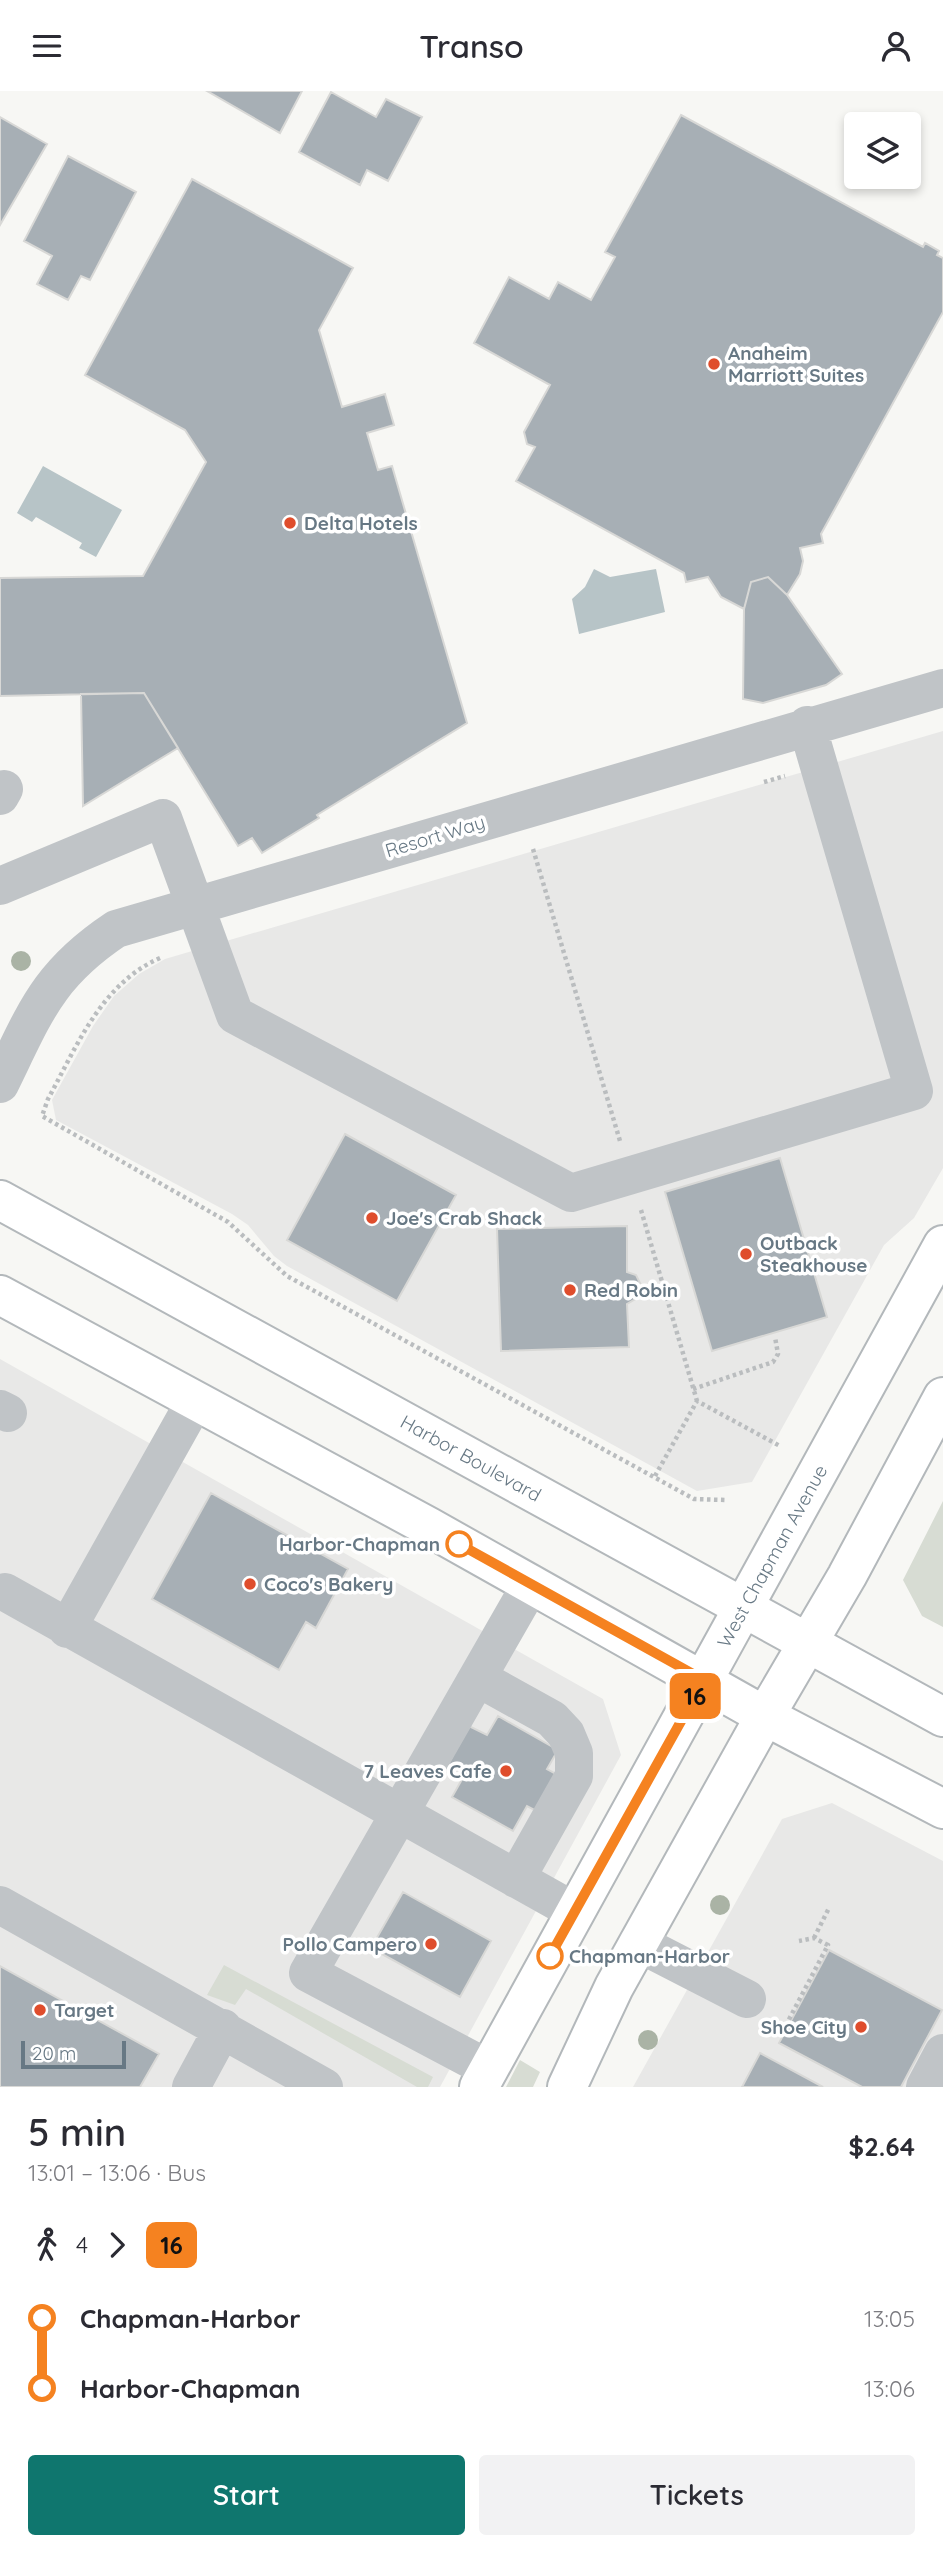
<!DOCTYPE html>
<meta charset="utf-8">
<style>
:root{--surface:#fff;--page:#f2f2f3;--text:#2b2b33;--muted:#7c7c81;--accent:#0f766e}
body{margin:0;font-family:Quicksand,sans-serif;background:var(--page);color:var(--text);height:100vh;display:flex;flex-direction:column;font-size:26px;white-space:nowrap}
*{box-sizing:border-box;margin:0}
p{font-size:23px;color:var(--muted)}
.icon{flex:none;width:38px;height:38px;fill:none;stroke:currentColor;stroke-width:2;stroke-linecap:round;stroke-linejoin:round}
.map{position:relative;height:1996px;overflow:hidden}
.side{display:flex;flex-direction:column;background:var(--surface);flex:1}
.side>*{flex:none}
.badge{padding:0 14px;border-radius:10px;font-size:24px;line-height:46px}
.fabs{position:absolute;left:844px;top:21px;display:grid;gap:14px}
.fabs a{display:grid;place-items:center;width:77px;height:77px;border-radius:7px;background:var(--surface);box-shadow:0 4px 10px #0003;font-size:35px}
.scale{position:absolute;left:21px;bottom:18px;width:105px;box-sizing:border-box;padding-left:7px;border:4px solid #677884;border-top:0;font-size:19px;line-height:24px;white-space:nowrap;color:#677884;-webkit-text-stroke:5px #fff;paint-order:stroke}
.map>.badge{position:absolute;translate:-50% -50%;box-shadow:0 0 0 4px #fff}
.legs{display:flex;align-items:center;gap:10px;height:77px;padding:0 28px;font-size:23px}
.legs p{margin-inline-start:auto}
.head{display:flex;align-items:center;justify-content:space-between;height:119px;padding:0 28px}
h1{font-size:38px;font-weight:600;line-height:52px}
.action{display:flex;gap:14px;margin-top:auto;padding:14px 28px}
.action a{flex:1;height:80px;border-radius:7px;background:var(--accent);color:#fff;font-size:28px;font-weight:600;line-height:80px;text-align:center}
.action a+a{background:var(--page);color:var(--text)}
ul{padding:0 28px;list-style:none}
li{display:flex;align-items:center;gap:24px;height:70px;font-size:26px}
li i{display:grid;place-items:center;width:10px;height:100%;margin:0 9px;background:currentColor}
li i::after{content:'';width:18px;height:18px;margin:-9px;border:5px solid;border-radius:50%;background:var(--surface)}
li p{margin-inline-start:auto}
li:first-child i{background:linear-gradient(#0000 50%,currentColor 0)}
li:last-child i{background:linear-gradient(currentColor 50%,#0000 0)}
header{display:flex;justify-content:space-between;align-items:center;height:91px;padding:0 28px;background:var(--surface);font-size:32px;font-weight:600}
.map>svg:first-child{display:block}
.built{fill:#e8e8e7}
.green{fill:#d7dcd3}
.water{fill:#b7c4c7}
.building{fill:#a7afb5;stroke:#d8d8d6;stroke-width:2}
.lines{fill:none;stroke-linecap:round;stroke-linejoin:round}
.major-casing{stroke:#b3b8bb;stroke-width:42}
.path{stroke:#babdbf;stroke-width:4.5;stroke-dasharray:3.5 3.5;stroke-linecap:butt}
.minor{stroke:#c0c4c7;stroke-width:38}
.major{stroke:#fff;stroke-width:38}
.tree{fill:#aab3a5}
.line-1-casing{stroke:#fff;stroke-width:16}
.line-1{stroke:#f58220;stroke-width:10}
.poi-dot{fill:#df4d2c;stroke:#fff;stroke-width:2.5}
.stop-1-dot{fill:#fff;stroke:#f58220;stroke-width:3.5}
.labels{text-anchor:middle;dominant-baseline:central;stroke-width:7;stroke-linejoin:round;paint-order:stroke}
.poi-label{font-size:19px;font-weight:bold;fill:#677884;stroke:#fff;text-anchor:start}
.street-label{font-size:19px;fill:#677884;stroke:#fff}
.stop-label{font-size:19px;font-weight:bold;fill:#677884;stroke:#fff;text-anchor:end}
</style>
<header><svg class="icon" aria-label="menu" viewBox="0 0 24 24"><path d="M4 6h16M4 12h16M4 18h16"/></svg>Transo<svg class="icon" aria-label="person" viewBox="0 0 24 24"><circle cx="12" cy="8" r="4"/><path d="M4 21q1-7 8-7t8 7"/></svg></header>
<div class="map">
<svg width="943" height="1996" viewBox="0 0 943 1996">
<rect width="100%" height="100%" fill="#f7f7f4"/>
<!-- built -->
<path class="built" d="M943,640V1077L914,1127L884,1154L752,1391L697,1400L287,1175L274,1165L248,1134L232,1123L56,1029L52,1009L93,935L114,905L139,883L165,868Z
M0,1268L603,1608L621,1664L440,1996H0Z
M832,1712L943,1770V1996H633L782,1728Z"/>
<!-- green -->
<path class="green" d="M943,1410V1536L922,1525L903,1489Z
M224,1874L433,1986L428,1996H417L246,1898L235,1914L207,1904Z
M520,1969L540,1981L533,1996H506Z"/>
<!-- water -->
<path class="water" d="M43,375L122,419L96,466L79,457L82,452L36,426L32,431L17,422Z
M594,478L610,486L656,478L665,521L579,543L572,508L585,496Z"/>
<!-- building -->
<path class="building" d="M207,0H302L280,42Z
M331,1L376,26L386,8L422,26L388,90L367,79L360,94L299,61Z
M681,24L923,156L925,152L939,160L937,164L943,167V221L821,443L823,452L800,457L803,470L800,483L787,504L768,486L751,491L744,518L721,506L708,486L686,491L684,482L516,390L535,356L527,353L524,341L550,294L474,252L509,186L549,208L558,191L591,209L615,166L605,161Z
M0,26L47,53L0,134Z
M68,65L136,101L90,189L81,185L68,209L37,193L52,165L24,150Z
M192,88L353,177L319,239L342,316L385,303L394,334L367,342L378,379L392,375L467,632L317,724L319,727L262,762L252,747L238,755L144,602L0,605V487L143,485L206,371L185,339L85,284Z
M768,486L787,504L842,583L826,594L763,612L743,608L744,518L751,491Z
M144,602L178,657L83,715L81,603Z
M345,1043L456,1104L397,1210L287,1149Z
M780,1067L827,1226L712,1260L665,1101Z
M627,1135V1181L636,1184L641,1194L637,1207L627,1213L629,1256L501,1260L497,1138Z
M211,1402L348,1478L316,1537L306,1531L279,1579L152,1508Z
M498,1625L558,1659L547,1678L565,1688L544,1724L527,1715L513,1740L452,1706L465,1683L448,1673L469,1635L487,1644Z
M403,1801L491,1850L460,1906L371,1857Z
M829,1859L942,1919L901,1996H862L779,1952Z
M0,1875L159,1963L140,1996H0Z
M760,1962L823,1996H742Z"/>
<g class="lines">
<!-- major casing -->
<g class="major-casing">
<path id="major" d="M0,1109L943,1626
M0,1204L429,1436L765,1625L943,1718
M479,1996L943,1154
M567,1996L614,1896L765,1625L847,1485L943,1306"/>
</g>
<!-- path -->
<path class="path" d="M764,691L785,685
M533,758L620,1050
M160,867C101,893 77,955 48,1008L42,1025L228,1131L287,1185L694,1408L725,1409
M641,1119L697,1310
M693,1298L773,1271L778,1263L775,1246
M655,1385L697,1310L780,1355
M814,1847L829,1817
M774,1930L785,1936L828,1854L814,1847L799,1850"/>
<!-- minor -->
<path class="minor" d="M0,705L4,698
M0,795L163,727L235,924L571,1102L914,1000L807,634
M0,993C35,922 47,884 116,838L943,597
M0,1318L8,1322
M5,1501L574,1820
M67,1538L195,1310
M478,1587L552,1628L566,1643L574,1662V1685L516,1788
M0,1814L324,1996
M638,1852L747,1908
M489,1978L308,1882L531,1493
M191,1996L223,1937
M925,1996L943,1962"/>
<!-- major -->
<use href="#major" class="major"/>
</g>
<!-- trees -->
<g class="tree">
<circle cx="21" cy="870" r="10"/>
<circle cx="720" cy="1814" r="10"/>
<circle cx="648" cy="1949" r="10"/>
</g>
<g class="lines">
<!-- line-1 casing -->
<g class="line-1-casing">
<path id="line-1" d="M459,1453L704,1589L550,1865"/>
</g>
<!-- line-1 -->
<use href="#line-1" class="line-1"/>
</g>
<!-- markers -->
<g class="poi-dot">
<circle cx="714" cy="273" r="7"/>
<circle cx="290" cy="432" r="7"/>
<circle cx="372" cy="1127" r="7"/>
<circle cx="746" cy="1163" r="7"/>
<circle cx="570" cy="1199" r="7"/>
<circle cx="250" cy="1493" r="7"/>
<circle cx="506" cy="1680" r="7"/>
<circle cx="431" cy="1853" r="7"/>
<circle cx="40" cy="1919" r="7"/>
<circle cx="861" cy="1936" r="7"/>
</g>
<g class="stop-1-dot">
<circle cx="459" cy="1453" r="12"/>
<circle cx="550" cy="1865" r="12"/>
</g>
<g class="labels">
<!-- poi labels -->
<g class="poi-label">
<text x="728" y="262">Anaheim<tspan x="728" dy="22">Marriott Suites</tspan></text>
<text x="304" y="432">Delta Hotels</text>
<text x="386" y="1127">Joe's Crab Shack</text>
<text x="760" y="1152">Outback<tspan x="760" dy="22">Steakhouse</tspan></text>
<text x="584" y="1199">Red Robin</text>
<text x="264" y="1493">Coco's Bakery</text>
<text x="492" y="1680" text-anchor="end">7 Leaves Cafe</text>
<text x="417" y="1853" text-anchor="end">Pollo Campero</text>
<text x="54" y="1919">Target</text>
<text x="847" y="1936" text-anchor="end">Shoe City</text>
</g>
<!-- street labels -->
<g class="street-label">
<text transform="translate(435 745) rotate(-17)">Resort Way</text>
<text transform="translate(471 1367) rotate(29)">Harbor Boulevard</text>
<text transform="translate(772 1465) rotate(-61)">West Chapman Avenue</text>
</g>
<!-- stop labels -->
<g class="stop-label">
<text x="440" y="1453">Harbor-Chapman</text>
<text x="569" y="1865" text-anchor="start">Chapman-Harbor</text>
</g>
</g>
</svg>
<div class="fabs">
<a><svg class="icon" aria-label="layers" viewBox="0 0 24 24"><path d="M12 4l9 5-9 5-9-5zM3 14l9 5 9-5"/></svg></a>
</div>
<div class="scale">20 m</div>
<b class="badge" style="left:695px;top:1605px;background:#f58220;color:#111">16</b>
</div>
<section class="side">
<div class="head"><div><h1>5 min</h1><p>13:01 – 13:06 · Bus</p></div><b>$2.64</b></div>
<div class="legs"><svg class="icon" aria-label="walk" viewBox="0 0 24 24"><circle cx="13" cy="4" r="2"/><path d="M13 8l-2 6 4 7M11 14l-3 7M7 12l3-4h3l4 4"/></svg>4<svg class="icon" aria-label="forward" viewBox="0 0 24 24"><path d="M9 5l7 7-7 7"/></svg><b class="badge" style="background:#f58220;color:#111">16</b></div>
<ul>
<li><i style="color:#f58220"></i><b>Chapman-Harbor</b><p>13:05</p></li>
<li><i style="color:#f58220"></i><b>Harbor-Chapman</b><p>13:06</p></li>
</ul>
<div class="action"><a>Start</a><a>Tickets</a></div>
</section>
